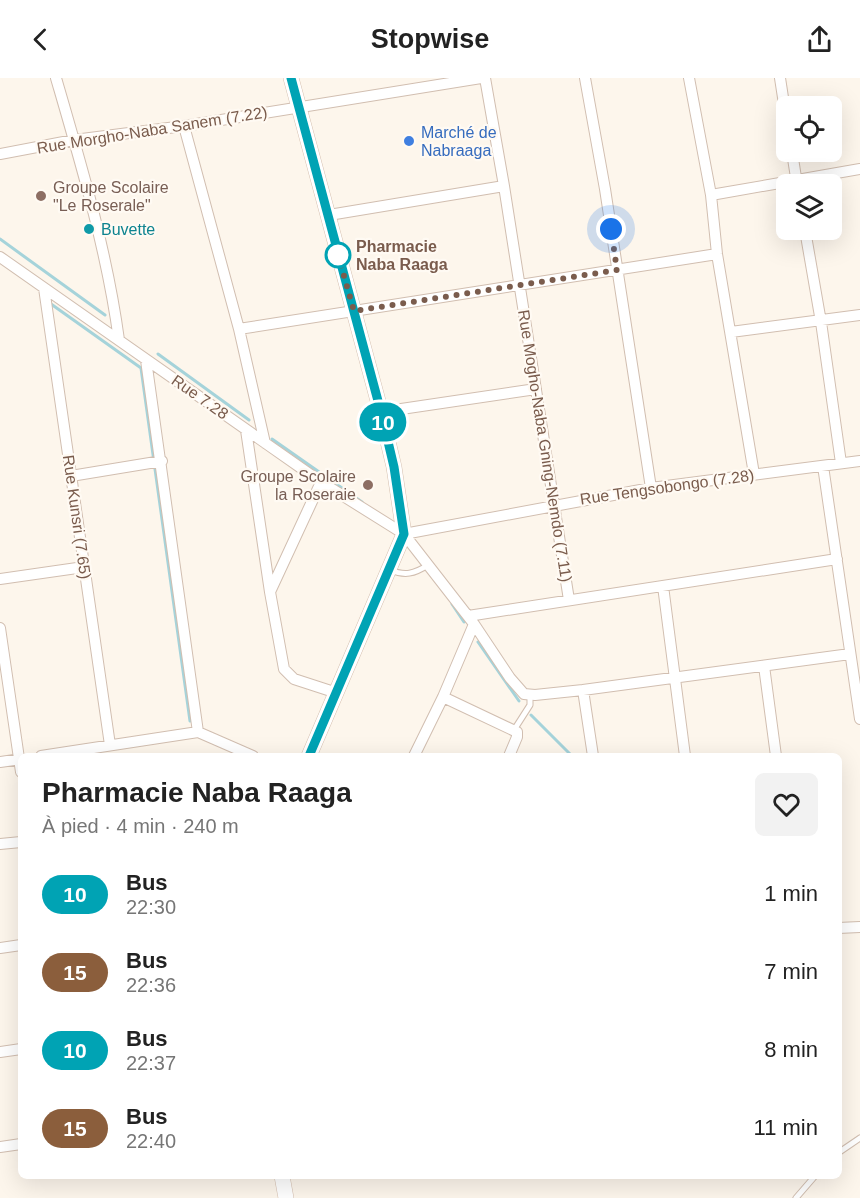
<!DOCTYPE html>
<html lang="fr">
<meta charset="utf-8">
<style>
:root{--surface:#fff;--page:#f2f2f2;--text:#222;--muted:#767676}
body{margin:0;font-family:Arial,sans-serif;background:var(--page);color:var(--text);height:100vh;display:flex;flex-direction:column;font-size:22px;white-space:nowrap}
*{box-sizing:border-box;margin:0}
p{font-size:20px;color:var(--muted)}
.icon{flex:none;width:33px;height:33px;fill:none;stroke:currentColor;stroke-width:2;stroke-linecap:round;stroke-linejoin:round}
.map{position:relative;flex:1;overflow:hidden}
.drawer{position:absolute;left:18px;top:675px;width:824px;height:426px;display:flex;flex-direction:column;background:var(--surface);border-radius:9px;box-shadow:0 6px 24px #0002}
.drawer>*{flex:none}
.badge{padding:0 12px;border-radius:20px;font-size:21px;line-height:39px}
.buttons{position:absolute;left:776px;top:18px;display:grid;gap:12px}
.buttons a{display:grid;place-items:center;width:66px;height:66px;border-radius:9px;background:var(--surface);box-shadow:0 6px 24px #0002;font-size:30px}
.you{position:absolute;width:30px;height:30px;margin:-15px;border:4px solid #fff;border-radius:50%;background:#1a73e8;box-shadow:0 0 0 9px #1a73e833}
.map>.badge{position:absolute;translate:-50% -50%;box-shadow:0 0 0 3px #fff}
.round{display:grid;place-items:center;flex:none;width:63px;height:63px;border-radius:9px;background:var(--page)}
.overview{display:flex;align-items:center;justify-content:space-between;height:102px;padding:0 24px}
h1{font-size:28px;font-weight:700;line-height:45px}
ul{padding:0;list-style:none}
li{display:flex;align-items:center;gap:18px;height:78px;padding:0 24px}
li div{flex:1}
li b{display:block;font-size:22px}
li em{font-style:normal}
li .badge{min-width:66px;font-weight:700;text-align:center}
header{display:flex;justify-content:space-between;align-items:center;height:78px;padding:0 24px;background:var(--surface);font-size:27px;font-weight:700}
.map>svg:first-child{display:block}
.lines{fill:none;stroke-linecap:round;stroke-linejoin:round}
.stream{stroke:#a5d3da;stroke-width:3}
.lane-casing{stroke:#d1beb0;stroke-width:7}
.street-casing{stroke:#d1beb0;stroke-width:12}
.secondary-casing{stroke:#d6c0b0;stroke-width:16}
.lane{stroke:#fff;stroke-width:5}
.street{stroke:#fff;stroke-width:10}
.secondary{stroke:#fff;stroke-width:15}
.line-casing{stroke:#fff;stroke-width:14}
.line{stroke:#00a3b4;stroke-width:9}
.walk{stroke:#7a5c4d;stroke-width:6;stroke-dasharray:0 10.8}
.shop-dot{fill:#3f7fe0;stroke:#fffaf3;stroke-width:2}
.education-dot{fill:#8d6e63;stroke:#fffaf3;stroke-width:2}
.culture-dot{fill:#0f9aa8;stroke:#fffaf3;stroke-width:2}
.stop-dot{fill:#fff;stroke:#00a3b4;stroke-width:3}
.labels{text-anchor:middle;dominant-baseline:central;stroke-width:4.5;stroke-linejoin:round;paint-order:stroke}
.street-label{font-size:16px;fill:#7a5c4d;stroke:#fffaf3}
.shop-label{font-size:16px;fill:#366cbe;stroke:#fffaf3;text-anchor:start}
.education-label{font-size:16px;fill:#785e54;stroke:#fffaf3;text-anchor:start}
.culture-label{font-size:16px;fill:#0d838f;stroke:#fffaf3;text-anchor:start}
.stop-label{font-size:16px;font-weight:bold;fill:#7a5c4d;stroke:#fffaf3;text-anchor:start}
</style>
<header><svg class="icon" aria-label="back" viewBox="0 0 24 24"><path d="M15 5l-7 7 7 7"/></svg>Stopwise<svg class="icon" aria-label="share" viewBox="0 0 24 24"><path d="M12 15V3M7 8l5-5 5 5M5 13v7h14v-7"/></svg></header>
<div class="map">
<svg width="860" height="1120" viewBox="0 0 860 1120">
<rect width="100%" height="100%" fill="#fdf6ec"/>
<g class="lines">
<!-- stream -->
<path class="stream" d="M0,161L105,237
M51,226L141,290L190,643
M158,276L249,342
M272,361L362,424
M452,526L464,544
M478,564L519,623
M531,637L572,678"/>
<!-- lane casing -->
<g class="lane-casing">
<path id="lane" d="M390,492C405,498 414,496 428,487
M514,652L530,627V617
M838,1075L860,1060
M796,1120L815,1098"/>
</g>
<!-- street casing -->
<g class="street-casing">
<path id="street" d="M56,0C81,86 107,173 119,262
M485,0L504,108L569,522
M585,0L605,111L651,410
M689,0L711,117L717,176L754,396
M780,0L786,39
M184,48L239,251L265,365
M792,74L797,106
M0,76L74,62L184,48L481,0
M711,117L860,91
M329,137L504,108
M805,152L821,244L841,385
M0,179L321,404L404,456L474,546L510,600L524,616L535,617L583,612L850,576
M44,210L110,667
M239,251L717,176
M731,254L860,237
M146,282L198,654
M381,334L536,311
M246,352L270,514L284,591L294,601L337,615
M823,388L860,641
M71,398L162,383
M404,456L651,410L860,383
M0,501L84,489
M663,508L685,678
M270,514L321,404
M468,538L837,481
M0,550L21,694
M764,588L776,678
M583,612L593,678
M443,619L517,654V659L509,678
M41,678L198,654L253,678
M414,678L443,619L474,546
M0,684L21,681
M0,766L21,764
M838,850L860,849
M0,870L21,867
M0,974L21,971
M0,1069L21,1066"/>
</g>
<!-- secondary casing -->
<g class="secondary-casing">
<path id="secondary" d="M291,0L381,334L394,389L404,456L309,678
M282,1098L286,1120"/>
</g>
<!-- lane -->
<use href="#lane" class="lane"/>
<!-- street -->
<use href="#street" class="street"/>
<!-- secondary -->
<use href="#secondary" class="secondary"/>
</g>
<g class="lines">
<!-- line casing -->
<g class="line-casing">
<path id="line" d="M291,0L381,334L394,389L404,456L309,678"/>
</g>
<!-- line -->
<use href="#line" class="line"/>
<!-- walk -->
<path class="walk" d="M338,177L354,233L617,192L611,151"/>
</g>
<!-- markers -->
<circle class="shop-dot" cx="409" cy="63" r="6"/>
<g class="education-dot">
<circle cx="41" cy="118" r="6"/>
<circle cx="368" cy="407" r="6"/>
</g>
<circle class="culture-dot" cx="89" cy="151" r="6"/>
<circle class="stop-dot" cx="338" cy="177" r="12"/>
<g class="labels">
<!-- street labels -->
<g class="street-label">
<text transform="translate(152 52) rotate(-9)">Rue Morgho-Naba Sanem (7.22)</text>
<text transform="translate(200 319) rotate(35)">Rue 7.28</text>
<text transform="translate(545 368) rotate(81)">Rue Mogho-Naba Gning-Nemdo (7.11)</text>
<text transform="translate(667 409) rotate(-8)">Rue Tengsobongo (7.28)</text>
<text transform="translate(77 439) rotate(82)">Rue Kunsri (7.65)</text>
</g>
<!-- shop labels -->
<g class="shop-label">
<text x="421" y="54">Marché de<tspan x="421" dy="18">Nabraaga</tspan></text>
</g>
<!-- education labels -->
<g class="education-label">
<text x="53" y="109">Groupe Scolaire<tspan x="53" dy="18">"Le Roserale"</tspan></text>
<text x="356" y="398" text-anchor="end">Groupe Scolaire<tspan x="356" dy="18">la Roseraie</tspan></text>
</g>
<!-- culture labels -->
<g class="culture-label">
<text x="101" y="151">Buvette</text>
</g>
<!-- stop labels -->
<g class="stop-label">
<text x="356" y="168">Pharmacie<tspan x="356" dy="18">Naba Raaga</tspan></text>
</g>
</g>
</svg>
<div class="buttons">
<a><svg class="icon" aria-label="locate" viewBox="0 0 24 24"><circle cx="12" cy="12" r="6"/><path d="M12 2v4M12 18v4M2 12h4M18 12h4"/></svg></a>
<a><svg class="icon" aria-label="layers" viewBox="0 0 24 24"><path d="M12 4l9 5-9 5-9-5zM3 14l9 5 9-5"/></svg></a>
</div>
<div class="you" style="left:611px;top:151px"></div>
<b class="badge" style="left:383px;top:344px;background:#00a3b4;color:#fff">10</b>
<section class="drawer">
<div class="overview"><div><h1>Pharmacie Naba Raaga</h1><p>À pied · 4 min · 240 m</p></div><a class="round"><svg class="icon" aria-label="heart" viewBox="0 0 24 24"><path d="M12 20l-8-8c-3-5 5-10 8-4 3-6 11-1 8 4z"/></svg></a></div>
<ul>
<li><span class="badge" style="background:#00a3b4;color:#fff">10</span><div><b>Bus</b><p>22:30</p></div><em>1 min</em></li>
<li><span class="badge" style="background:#8b5e3c;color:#fff">15</span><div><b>Bus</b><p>22:36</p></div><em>7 min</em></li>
<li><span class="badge" style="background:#00a3b4;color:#fff">10</span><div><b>Bus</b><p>22:37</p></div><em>8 min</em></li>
<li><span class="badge" style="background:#8b5e3c;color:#fff">15</span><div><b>Bus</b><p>22:40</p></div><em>11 min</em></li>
</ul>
</section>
</div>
